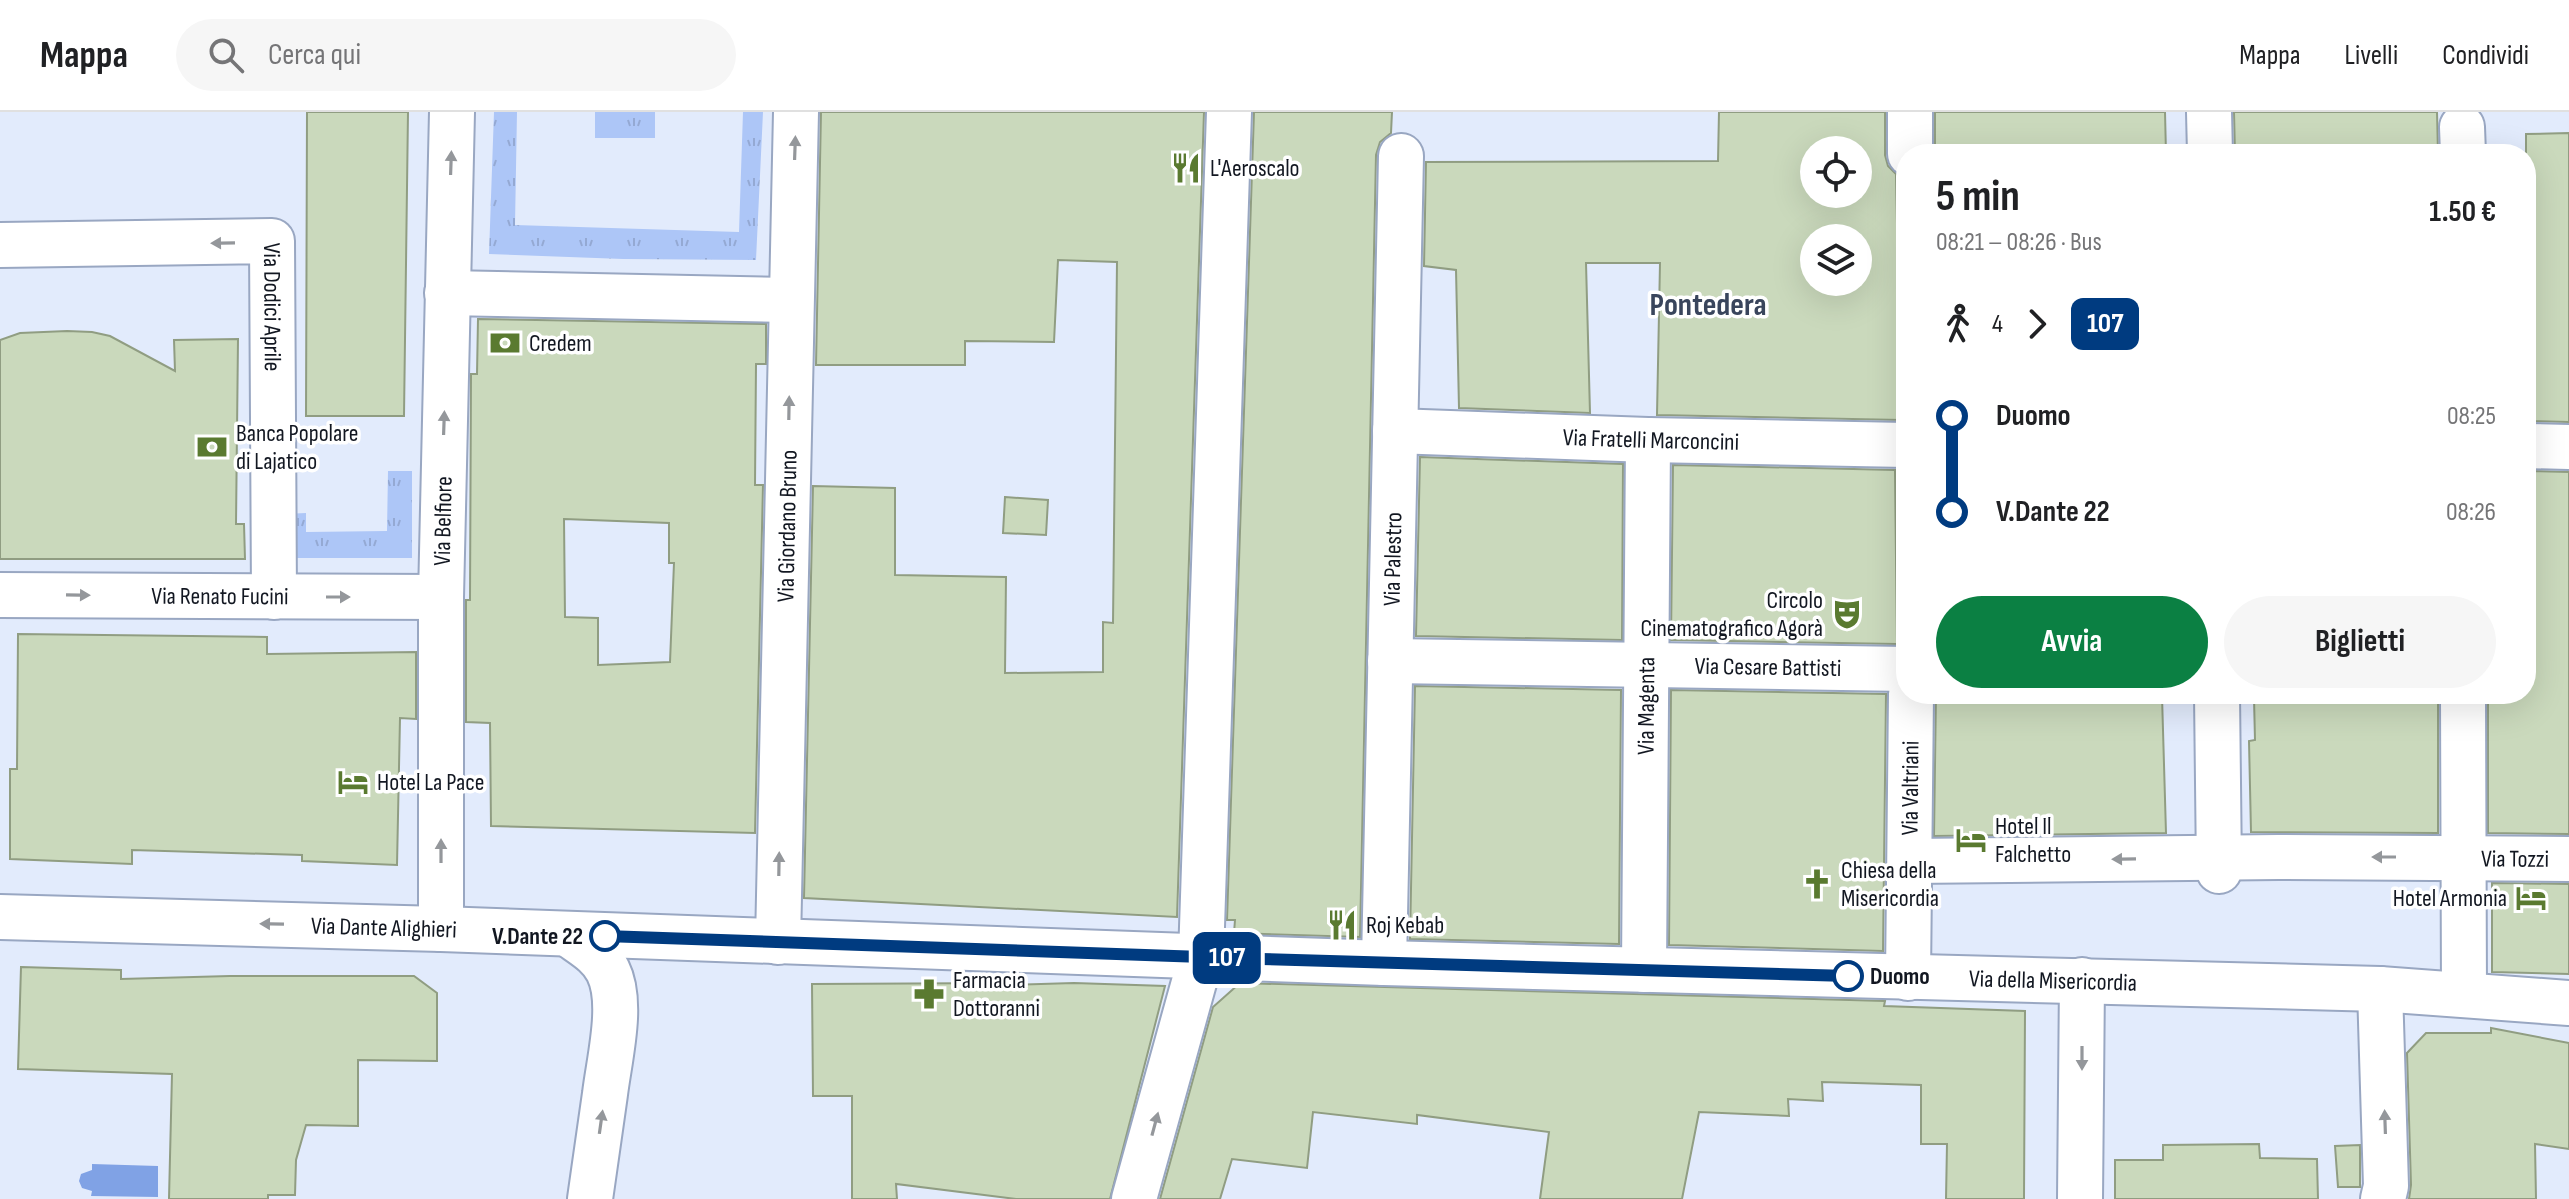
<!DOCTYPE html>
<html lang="it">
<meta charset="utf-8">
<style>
:root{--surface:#fff;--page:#f6f6f6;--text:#202124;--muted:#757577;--line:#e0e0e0;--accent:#0b8043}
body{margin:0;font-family:"Sofia Sans Condensed",sans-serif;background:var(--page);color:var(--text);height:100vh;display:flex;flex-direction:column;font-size:30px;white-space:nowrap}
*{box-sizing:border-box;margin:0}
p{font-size:26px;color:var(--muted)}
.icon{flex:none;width:44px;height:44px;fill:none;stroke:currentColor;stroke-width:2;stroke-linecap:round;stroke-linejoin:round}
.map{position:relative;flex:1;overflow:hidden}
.details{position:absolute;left:1896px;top:32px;width:640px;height:560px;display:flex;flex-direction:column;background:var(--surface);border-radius:32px;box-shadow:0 8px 32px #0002}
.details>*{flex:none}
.badge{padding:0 16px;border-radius:12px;font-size:28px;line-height:52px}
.buttons{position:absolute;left:1800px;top:24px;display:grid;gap:16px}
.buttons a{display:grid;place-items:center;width:72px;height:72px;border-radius:50%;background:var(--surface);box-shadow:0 8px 32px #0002;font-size:40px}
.map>.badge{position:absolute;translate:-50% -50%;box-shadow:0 0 0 4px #fff}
.legs{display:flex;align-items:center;gap:12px;height:88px;padding:0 40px;font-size:26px}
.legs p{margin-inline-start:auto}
.overview{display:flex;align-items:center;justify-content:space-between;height:136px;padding:0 40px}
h1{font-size:44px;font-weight:700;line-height:60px}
.cta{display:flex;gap:16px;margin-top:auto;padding:16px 40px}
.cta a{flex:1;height:92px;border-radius:48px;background:var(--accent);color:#fff;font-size:32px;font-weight:700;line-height:92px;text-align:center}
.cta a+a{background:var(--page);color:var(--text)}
ul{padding:0 40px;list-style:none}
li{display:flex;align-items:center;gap:28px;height:96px;font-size:30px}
li i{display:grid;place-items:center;width:12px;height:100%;margin:0 10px;background:currentColor}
li i::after{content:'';width:20px;height:20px;margin:-10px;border:6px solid;border-radius:50%;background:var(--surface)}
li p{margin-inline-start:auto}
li:first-child i{background:linear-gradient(#0000 50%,currentColor 0)}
li:last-child i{background:linear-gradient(currentColor 50%,#0000 0)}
header{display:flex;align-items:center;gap:48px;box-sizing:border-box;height:112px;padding:0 40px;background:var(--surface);border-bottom:2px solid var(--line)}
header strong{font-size:38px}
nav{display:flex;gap:44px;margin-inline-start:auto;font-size:28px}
.search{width:560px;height:72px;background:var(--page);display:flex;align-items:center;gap:20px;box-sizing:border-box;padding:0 28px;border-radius:44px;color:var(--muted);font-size:30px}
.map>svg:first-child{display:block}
.grass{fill:url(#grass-tufts)}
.water{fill:#80a2e5}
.building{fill:#cad9bc;stroke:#909d82;stroke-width:2;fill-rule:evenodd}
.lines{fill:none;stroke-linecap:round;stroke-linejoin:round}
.minor-casing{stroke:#99a7c2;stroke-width:48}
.minor{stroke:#fff;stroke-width:44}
.oneway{fill:#94979b}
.line-1-casing{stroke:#fff;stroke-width:18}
.line-1{stroke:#003b80;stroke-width:12}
.stop-1-dot{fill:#fff;stroke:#003b80;stroke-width:4}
.labels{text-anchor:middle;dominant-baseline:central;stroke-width:7;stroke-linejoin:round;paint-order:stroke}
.poi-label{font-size:24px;fill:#121721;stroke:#fff;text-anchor:start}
.street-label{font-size:24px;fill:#121721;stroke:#fff}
.stop-label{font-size:24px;font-weight:bold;fill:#121721;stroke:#fff;text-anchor:end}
.district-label{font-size:32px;font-weight:bold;fill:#39455c;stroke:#fff}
</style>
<header>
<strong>Mappa</strong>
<div class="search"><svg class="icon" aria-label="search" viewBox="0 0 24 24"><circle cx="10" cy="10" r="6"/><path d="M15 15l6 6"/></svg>Cerca qui</div>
<nav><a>Mappa</a><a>Livelli</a><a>Condividi</a></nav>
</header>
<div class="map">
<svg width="2569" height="1087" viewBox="0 0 2569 1087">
<defs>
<pattern id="grass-tufts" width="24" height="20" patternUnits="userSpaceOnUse" patternTransform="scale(2)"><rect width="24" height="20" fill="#adc6f7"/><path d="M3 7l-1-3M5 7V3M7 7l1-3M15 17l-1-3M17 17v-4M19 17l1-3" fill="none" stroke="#94a9d3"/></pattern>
</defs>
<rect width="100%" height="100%" fill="#e2ebfc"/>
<!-- grass -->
<path class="grass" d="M494,0H517L515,113L739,120L743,0H763L756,148L623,147L489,142Z
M595,0H655V26H595Z
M388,359H412V446H284V402L306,401V420L387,419Z"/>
<!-- water -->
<path class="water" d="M92,1052L158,1054V1085L91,1084L92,1079L82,1076L79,1069L81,1062L92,1058Z"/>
<!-- building -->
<path class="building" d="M307,0H408L404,304H306Z
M821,0H1204L1177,805L804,786L813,374L895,376V463L1006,465L1005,561L1103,560V510L1113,511L1117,150L1058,148L1054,230L965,229V253H816Z
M1254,0H1392L1391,21L1380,30L1376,43L1360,825L1234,821L1235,808H1227Z
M1719,0H1885V43L1888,54L1896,62L1901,308L1657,303L1660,151H1586L1590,301L1459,296L1456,158L1424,154L1426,50L1718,49ZM1814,38H1858V82H1814ZM1814,126H1858V170H1814Z
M1935,0H2165L2166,42H1935Z
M2234,0H2437L2438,42H2235Z
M2569,21V310L2526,309V22Z
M478,207L766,212V252H756L755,373H763L755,721L491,714L490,611L466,610V488H470L471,262H477ZM564,407L669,411V451H674L670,550L598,553V506L565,505Z
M67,219L92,220L110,224L175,259L174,228L238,227L236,412H244L245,447H0V228L20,221Z
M1420,345L1623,352L1622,528L1416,524Z
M1673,353L1895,358L1897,532L1671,528Z
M2526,359L2569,360V722L2488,721V582H2526Z
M1005,385L1048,388L1046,423L1003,421Z
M18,522L267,525V542L416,540V607L400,606L397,753L302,749V743L132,738V752L10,747V657H17Z
M1415,574L1621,578L1619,832L1410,827Z
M1671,578L1886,582L1883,839L1669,833Z
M1936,582L2162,584L2166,721L1934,724Z
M2317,582H2438V721L2251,720L2249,629L2255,628L2254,586L2317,585Z
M2492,771L2569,772V862L2492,860Z
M21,855L121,858V867L230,864H414L437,881V949L358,948V1014L306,1013L296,1048L295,1083H268V1087H169L172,962L18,957Z
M1010,871L1011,873L1074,871L1165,874L1110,1087H1016L896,1072L897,1087H852V984H813L812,872Z
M1240,871L1885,889L1884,894L2025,899L2024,1087H1946L1947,1032H1921V973L1822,970L1823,989L1788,987L1789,1004L1699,1000L1682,1087H1540L1549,1020L1417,1003V1012L1313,1000L1307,1056L1232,1047L1220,1087H1160L1213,895Z
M2491,916L2569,931V1037L2535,1032L2536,1087H2409L2411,1073L2407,941L2426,921H2491Z
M2259,1032L2260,1046L2317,1047L2318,1087H2115V1048H2163V1033Z
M2360,1033V1075H2338L2335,1034Z"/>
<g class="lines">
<!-- minor casing -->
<g class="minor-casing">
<g id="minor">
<path d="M1910,0V42"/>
<path d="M2209,0L2210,42"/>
<path d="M2462,15L2463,42"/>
<path id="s1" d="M0,133L272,129L274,485"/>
<path d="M447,181L791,188"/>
<path id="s2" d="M1395,319L1648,328L1906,333"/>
<path d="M2526,334L2569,335"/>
<path id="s3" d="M0,483L441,485"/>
<path id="s4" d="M1390,549L1906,557"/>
<path d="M2217,582L2219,759"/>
<path d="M2463,582L2464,882"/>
<path id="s5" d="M1911,749L2278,745L2569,747"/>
<path id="s6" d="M0,805L441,817L1384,851L2380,877L2569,891"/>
<path id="s7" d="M441,817V485L452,0"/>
<path d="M568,822C583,833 600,842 608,859C624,891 609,948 605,982C600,1017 595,1052 590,1087"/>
<path id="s8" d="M778,830L796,0"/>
<path id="s9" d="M1384,851L1401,44"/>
<path id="s10" d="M1644,858L1648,328"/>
<path id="s11" d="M1908,866L1911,582"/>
<path d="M2380,877L2386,1074L2383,1087"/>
<path d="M1134,1087L1201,845L1229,0"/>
<path d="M2080,1087L2082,868"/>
</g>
</g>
<!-- minor -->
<use href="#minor" class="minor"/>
</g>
<!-- one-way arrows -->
<defs><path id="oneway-solid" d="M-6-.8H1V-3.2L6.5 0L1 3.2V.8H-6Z" transform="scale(2)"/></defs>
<g class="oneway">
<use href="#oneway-solid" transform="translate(795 36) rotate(-88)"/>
<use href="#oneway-solid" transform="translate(451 51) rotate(-88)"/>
<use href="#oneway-solid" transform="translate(223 131) rotate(179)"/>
<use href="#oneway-solid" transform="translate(789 296) rotate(-89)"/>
<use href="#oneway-solid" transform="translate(444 311) rotate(-88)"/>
<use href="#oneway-solid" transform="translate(78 483) rotate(1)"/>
<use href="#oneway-solid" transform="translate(338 485)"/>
<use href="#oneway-solid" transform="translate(441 739) rotate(-90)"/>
<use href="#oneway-solid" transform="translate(2384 745) rotate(-180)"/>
<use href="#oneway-solid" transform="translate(2124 747) rotate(179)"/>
<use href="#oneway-solid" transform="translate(779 752) rotate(-89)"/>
<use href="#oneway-solid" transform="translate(272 812) rotate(-179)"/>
<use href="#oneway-solid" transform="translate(2082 946) rotate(90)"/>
<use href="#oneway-solid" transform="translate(601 1010) rotate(-82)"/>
<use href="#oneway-solid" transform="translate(2385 1010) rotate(-92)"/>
<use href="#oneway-solid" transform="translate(1155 1012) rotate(-75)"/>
</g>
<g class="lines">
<!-- line-1 casing -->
<g class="line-1-casing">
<path id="line-1" d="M605,824L1260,847L1848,864"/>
</g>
<!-- line-1 -->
<use href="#line-1" class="line-1"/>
</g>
<!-- icons -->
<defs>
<g id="restaurant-bare" transform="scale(2.4)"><path d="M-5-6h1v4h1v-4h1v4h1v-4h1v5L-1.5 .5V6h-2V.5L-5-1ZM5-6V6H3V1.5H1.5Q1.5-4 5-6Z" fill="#5a7a30" stroke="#fff" stroke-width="2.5" paint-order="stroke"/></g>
<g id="bank-bare" transform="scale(2.4)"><path d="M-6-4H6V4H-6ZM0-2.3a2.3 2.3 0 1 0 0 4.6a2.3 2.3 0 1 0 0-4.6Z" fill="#5a7a30" stroke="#fff" stroke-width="2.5" paint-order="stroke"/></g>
<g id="theatre-bare" transform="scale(2.4)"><path d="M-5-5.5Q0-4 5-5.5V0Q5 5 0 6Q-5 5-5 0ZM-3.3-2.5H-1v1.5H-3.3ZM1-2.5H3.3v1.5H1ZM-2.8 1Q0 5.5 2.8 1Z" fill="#5a7a30" stroke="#fff" stroke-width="2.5" paint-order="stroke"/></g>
<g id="hotel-bare" transform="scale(2.4)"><path d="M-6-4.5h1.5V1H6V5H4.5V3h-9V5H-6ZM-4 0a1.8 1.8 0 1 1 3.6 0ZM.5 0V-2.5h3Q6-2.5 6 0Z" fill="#5a7a30" stroke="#fff" stroke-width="2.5" paint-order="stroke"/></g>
<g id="church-bare" transform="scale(2.4)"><path d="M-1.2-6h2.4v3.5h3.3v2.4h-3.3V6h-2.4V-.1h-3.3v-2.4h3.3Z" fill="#5a7a30" stroke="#fff" stroke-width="2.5" paint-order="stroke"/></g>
<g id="pharmacy-bare" transform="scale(2.4)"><path d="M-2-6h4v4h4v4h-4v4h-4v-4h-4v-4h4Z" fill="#5a7a30" stroke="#fff" stroke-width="2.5" paint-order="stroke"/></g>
</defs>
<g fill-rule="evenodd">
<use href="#restaurant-bare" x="1186" y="56"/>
<use href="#bank-bare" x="505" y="231"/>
<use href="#bank-bare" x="212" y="335"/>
<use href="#theatre-bare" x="1847" y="502"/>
<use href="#hotel-bare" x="353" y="670"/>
<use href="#hotel-bare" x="1971" y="728"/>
<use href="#church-bare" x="1817" y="772"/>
<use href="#hotel-bare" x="2531" y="786"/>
<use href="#restaurant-bare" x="1342" y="813"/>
<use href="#pharmacy-bare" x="929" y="882"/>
</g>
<!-- markers -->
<g class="stop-1-dot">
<circle cx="605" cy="824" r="14"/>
<circle cx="1848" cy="864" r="14"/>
</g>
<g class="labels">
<!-- poi labels -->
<g class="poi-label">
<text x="1210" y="56">L'Aeroscalo</text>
<text x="529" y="231">Credem</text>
<text x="236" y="321">Banca Popolare<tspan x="236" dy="28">di Lajatico</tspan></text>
<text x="1823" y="488" text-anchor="end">Circolo<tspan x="1823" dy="28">Cinematografico Agorà</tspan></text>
<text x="377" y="670">Hotel La Pace</text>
<text x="1995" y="714">Hotel Il<tspan x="1995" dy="28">Falchetto</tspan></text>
<text x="1841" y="758">Chiesa della<tspan x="1841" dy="28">Misericordia</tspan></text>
<text x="2507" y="786" text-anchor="end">Hotel Armonia</text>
<text x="1366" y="813">Roj Kebab</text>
<text x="953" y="868">Farmacia<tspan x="953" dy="28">Dottoranni</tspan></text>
</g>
<!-- street labels -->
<g class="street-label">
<text stroke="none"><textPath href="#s1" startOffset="338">Via Dodici Aprile</textPath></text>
<text stroke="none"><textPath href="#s2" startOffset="256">Via Fratelli Marconcini</textPath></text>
<text stroke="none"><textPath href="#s7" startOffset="408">Via Belfiore</textPath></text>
<text stroke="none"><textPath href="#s8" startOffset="416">Via Giordano Bruno</textPath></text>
<text stroke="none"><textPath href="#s9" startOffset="404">Via Palestro</textPath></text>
<text stroke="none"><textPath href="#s3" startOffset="220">Via Renato Fucini</textPath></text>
<text stroke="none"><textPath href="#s4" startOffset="378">Via Cesare Battisti</textPath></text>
<text stroke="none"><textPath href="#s10" startOffset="264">Via Magenta</textPath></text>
<text stroke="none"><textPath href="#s11" startOffset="190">Via Valtriani</textPath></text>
<text stroke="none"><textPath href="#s5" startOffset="604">Via Tozzi</textPath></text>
<text stroke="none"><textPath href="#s6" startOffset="384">Via Dante Alighieri</textPath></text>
<text stroke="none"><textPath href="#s6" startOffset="2054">Via della Misericordia</textPath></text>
</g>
<!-- stop labels -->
<g class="stop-label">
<text x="583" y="824">V.Dante 22</text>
<text x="1870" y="864" text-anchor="start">Duomo</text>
</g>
<!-- district labels -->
<g class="district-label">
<text x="1708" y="193">Pontedera</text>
</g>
</g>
</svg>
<div class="buttons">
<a><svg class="icon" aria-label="locate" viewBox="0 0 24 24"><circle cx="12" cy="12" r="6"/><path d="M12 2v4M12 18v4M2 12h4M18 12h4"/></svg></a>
<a><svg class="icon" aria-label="layers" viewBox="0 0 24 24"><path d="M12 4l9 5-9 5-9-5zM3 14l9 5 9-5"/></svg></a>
</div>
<b class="badge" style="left:1227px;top:846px;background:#003b80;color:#fff">107</b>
<section class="details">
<div class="overview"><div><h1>5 min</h1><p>08:21 – 08:26 · Bus</p></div><b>1.50 €</b></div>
<div class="legs"><svg class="icon" aria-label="walk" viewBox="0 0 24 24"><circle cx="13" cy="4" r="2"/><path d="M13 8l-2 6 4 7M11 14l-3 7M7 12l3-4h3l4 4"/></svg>4<svg class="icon" aria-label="forward" viewBox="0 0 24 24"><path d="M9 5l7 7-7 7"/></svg><b class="badge" style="background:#003b80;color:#fff">107</b></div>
<ul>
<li><i style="color:#003b80"></i><b>Duomo</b><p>08:25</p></li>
<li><i style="color:#003b80"></i><b>V.Dante 22</b><p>08:26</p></li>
</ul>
<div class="cta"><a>Avvia</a><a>Biglietti</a></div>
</section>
</div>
